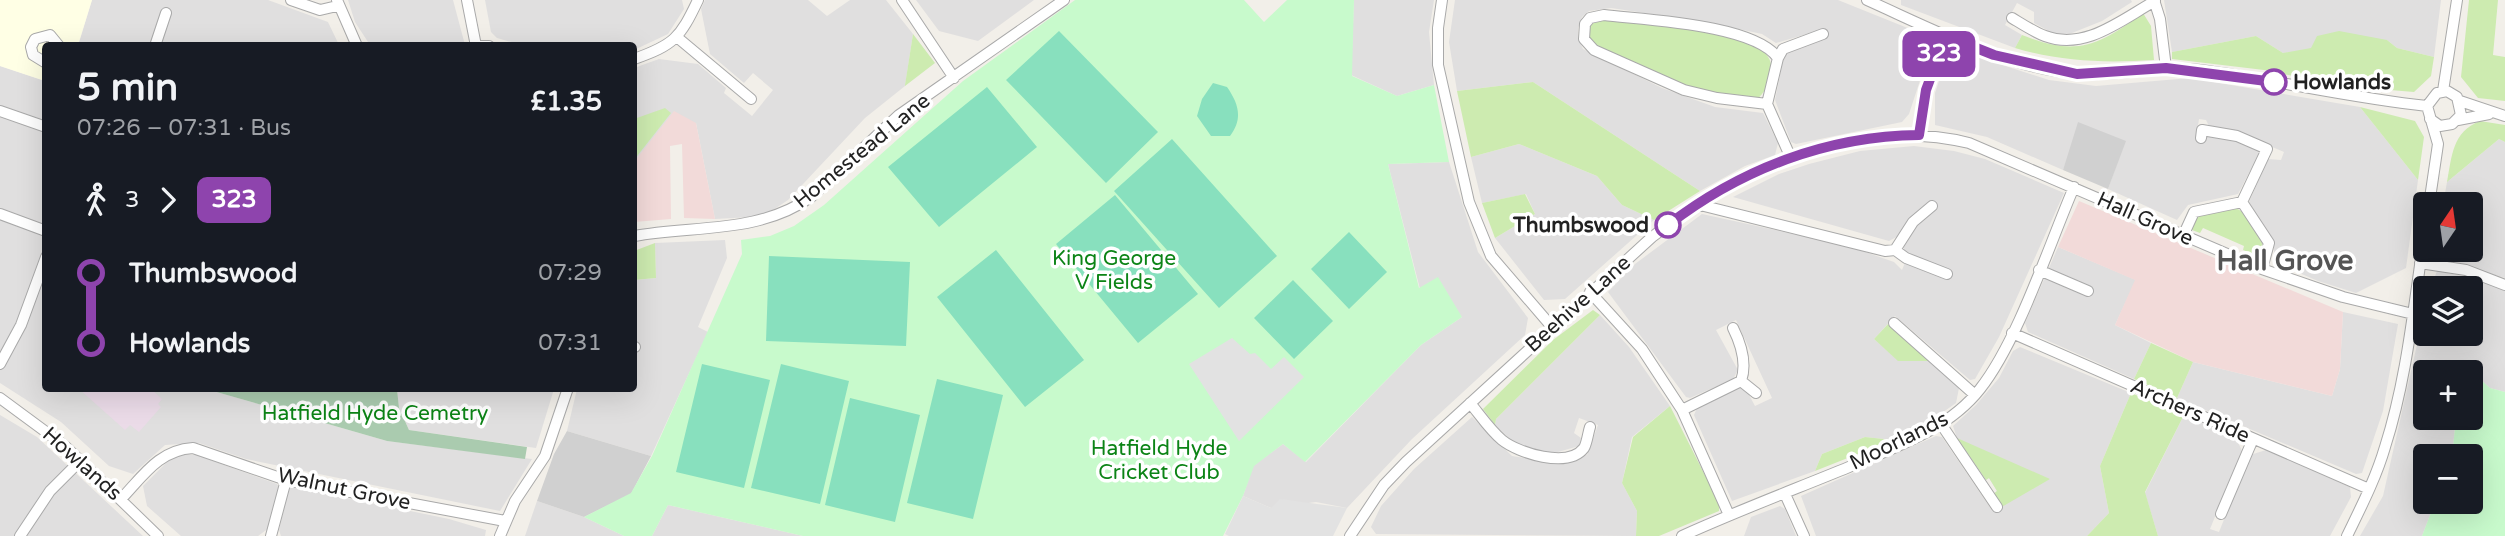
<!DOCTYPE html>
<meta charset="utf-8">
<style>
:root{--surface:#171b24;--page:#242831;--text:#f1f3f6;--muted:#9ea1a6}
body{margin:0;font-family:"Varela Round",sans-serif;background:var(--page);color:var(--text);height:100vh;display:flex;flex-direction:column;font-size:26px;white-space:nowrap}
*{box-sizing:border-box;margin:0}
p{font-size:23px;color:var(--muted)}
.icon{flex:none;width:38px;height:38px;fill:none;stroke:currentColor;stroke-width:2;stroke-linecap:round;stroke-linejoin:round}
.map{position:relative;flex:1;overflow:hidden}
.panel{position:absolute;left:42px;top:42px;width:595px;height:350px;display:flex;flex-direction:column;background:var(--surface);border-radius:7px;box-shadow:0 7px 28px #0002}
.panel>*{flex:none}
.badge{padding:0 14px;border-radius:10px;font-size:24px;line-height:46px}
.needle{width:46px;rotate:13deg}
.tools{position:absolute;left:2413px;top:192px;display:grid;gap:14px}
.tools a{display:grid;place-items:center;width:70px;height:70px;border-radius:7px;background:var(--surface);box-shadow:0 7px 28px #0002;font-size:35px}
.map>.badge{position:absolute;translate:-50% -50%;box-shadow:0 0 0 4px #fff}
.legs{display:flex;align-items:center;gap:10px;height:77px;padding:0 35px;font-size:23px}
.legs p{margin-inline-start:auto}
.headline{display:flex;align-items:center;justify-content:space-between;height:119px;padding:0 35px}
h1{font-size:38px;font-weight:700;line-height:52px}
ul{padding:0 35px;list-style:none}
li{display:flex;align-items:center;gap:24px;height:70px;font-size:26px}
li i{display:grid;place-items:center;width:10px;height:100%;margin:0 9px;background:currentColor}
li i::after{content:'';width:18px;height:18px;margin:-9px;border:5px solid;border-radius:50%;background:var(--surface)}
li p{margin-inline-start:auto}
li:first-child i{background:linear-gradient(#0000 50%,currentColor 0)}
li:last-child i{background:linear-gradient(currentColor 50%,#0000 0)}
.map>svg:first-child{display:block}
.residential{fill:#e0dfdf}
.commercial{fill:#f2dad9}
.industrial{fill:#ebdbe8}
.education{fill:#ffffe5}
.religious{fill:#d0d0d0}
.grass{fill:#cdebb0}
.cemetery{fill:#aacbaf}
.park{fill:#c8facc}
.pitch{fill:#88e0be}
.parking{fill:#e2e2e2}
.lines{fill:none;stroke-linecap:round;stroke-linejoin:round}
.minor-casing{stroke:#a9a9a9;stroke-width:12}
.minor{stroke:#fff;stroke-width:10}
.line-1-casing{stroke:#fff;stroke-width:16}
.line-1{stroke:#8e44ad;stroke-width:10}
.stop-1-dot{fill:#fff;stroke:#8e44ad;stroke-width:3.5}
.labels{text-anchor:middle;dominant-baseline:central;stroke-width:7;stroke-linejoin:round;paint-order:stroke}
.stop-label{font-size:21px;font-weight:bold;fill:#222;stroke:#fff;text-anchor:start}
.street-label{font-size:21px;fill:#222;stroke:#fff}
.park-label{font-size:21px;fill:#0c8416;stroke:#fff}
.district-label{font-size:28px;font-weight:bold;fill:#555;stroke:#fff}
</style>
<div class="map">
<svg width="2505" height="536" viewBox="0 0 2505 536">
<rect width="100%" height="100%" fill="#f2efe9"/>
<!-- residential -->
<path class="residential" d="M92,0H268L328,22L339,45L78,46Z
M348,0H453L465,45H370L355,22Z
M485,0H682L684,9L668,34L634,50V46L522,45L497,38L491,32Z
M705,0H808L827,16L850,0H886L913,34L905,86L865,118L788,200L773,210L752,217L715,219L696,123L634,162V68L659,59L698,64L726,88L724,93L752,116L773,90L753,73L744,83L710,54L701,9Z
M916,0H1034L978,41L939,31Z
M1354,0H1434L1429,32L1434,85L1397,96L1351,75Z
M1455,0H1838L1925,35L1932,44L1909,114L1902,122L1796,144L1791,142L1775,100L1783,60L1787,51L1824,29L1776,43L1762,34L1705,22L1611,8L1589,11L1582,17L1578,28V38L1583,49L1662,88L1715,107L1763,113L1778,143L1775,155L1745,166L1700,191L1533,82L1457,91L1449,42Z
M1901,0H2131L2132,2L2102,21L2067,35H2056L2034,23V12L2017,3L2005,25L2022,35L2015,48L1901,5Z
M2164,0H2441L2434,57L2397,48L2387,40L2283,53L2256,36L2172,52Z
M1950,48L2049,80L2096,86L2190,78L2360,107L2418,180L2406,268L2356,293L2318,281L2274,262V242L2249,202L2268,159L2281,160L2284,152L2237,132L2210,128L2206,120L2199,119L2196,139L2206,135L2237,139L2261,150L2238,194L2188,205L2177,220L2108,189L2125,141L2070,152L2063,170L1987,137L1935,125V93Z
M0,66L45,81L46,388L206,389L387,441L532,459L500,511L246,459L199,443L165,445L133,474L109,466L61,422L0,383Z
M2499,139L2505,142V278L2435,257L2436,250H2471V205H2443L2447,182Z
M1519,144L1597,176L1622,205L1654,220L1565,299L1544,300L1495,238L1535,214L1526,194L1482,203L1471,157Z
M1914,146L1954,151L1985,159L2064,193L1999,337L1975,379L1970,380L1895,316L1874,339L1899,361H1929L1959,388L1956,403L1929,422L1893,440L1865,437L1822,454L1815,471L1732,501L1694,415L1697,408L1740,387L1747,391L1755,406L1772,398L1736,320L1716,330L1738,370L1733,379L1690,398L1686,397L1608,292L1635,264L1702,214L1848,246L1894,262L1902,270L1908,255L1904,251L1902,234L1889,241L1733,197L1779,174L1809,164L1860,151Z
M1449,162L1478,252L1528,318L1525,335L1412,439L1347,508L1316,502L1271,508L1243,496L1253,466L1283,444L1306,462L1421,345L1462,317L1420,289L1388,164Z
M725,240L727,258L698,327L708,332L651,456L567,431L577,389L634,388V280L656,278L655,243Z
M2058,247L2136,280L2115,325L2151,343L2134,379L2028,332L2025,323Z
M2437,271L2479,279L2505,291V392L2490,388L2471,371L2426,373V418H2456L2452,457H2426V502H2435L2422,536H2360L2383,496L2425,309L2426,334H2471V289H2430Z
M2343,312L2398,324L2383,411L2362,473L2356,474L2177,398L2193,362L2332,396L2340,369Z
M1600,315L1629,347L1670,406L1632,437L1622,483L1637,511L1636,536L1376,534L1371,527L1381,506L1414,469L1472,417L1512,456L1554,463L1587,455L1598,425L1579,418L1574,433L1581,438L1579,446L1558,452H1545L1514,443L1495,425L1496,419Z
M2020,347L2131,393L2100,466L2109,513L2087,536H1816L1801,496L1936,436L1942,437L1991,509L1998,505L1992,495L1997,491L1989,478L1986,480L1957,438L1953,426L1976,405L1999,378L2013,351Z
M397,389H554L536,448L409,430L399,408Z
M0,415L37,437L143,536H0Z
M2184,415L2236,438L2242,451L2210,529L2219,532L2250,455L2266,450L2350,487L2351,497L2330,536H2158L2145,493Z
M182,454L197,455L277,484L280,488L269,528L258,536H181L147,506L143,486L171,458Z
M294,487L449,519L486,530L485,536H281L279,530L289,488Z
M537,501L584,517L624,536H525Z
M668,505L803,536H652Z
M1780,506L1785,509L1796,536H1744L1751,517Z"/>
<!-- commercial -->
<path class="commercial" d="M674,111L696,123L715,219L684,218L682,144L670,146L671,219L634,222V162Z
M2079,201L2343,312L2340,369L2332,396L2193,362L2115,325L2135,280L2058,247Z"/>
<!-- industrial -->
<path class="industrial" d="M79,389H151L162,399L158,404L161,407L139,432L130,425L125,430Z"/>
<!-- education -->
<path class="education" d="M0,0H92L78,45L46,46L45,81L0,66Z"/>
<!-- religious -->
<path class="religious" d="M2078,122L2126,141L2108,189L2063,170Z
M567,431L651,456L631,494L584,517L537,501L554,454Z"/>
<!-- grass -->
<path class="grass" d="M2469,0H2498L2493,55L2505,57V101L2478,98L2461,77Z
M2143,13L2151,26L2154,60C2106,63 2061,62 2015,48L2022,35C2077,57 2098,46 2143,13Z
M1609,19C1639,22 1781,26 1771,72C1769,83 1765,93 1756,100L1686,87L1598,47L1587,36L1590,24Z
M2339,31L2387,40L2397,48L2434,57L2431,76L2414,92L2342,86L2264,70L2172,59V52L2256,36L2283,53L2311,48L2317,36Z
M913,34L935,63L905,86V85Z
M1533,82L1700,191L1654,220L1622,205L1597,176L1519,144L1471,157L1457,91Z
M2360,107L2415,121L2424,137L2418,180Z
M665,108L671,113L634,160V119Z
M2480,121L2505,125V142L2499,139L2447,182C2452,156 2452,132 2480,121Z
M1525,194L1535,214L1495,238L1482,203Z
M2233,207C2250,213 2264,235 2263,252L2259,256L2243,250L2244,246L2203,228L2200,233L2192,230L2196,215Z
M655,243L656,278L634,280V251Z
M1593,310L1600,315L1496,419L1495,425L1483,409L1553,340Z
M1888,324L1929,361H1898L1874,339Z
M2151,343L2193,362L2177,398L2134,379Z
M2131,393L2184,415L2145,492L2158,536H2087L2109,513L2100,466Z
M1670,406L1719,503V511L1659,536H1636L1637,511L1622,483L1633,437Z
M1865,437L1893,440L1815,471L1822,454Z
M1957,438L2050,479L2000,508L1992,495L1997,491L1989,478L1986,480Z"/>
<!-- cemetery -->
<path class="cemetery" d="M206,389H397L399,408L409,430L527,447L525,459L387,441Z"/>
<!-- park -->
<path class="park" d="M1075,0H1244L1264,22L1287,0H1354L1352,76L1397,96L1434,85L1449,162L1388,164L1419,288L1438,277L1462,317L1421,345L1305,462L1283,444L1254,466L1243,496L1223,536H803L668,505L652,536H624L584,517L631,493L652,456L742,254L741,240L770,236L794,226L824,205L963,81Z
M2471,371L2490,388L2505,392V536H2422L2435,502H2471V457H2452L2456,418H2471V373H2466Z"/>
<!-- pitch -->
<path class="pitch" d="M1059,31L1158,132L1106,183L1006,80Z
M1213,83L1227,87C1239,104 1243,119 1230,136H1211L1197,116L1202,99Z
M987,87L1037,147L939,227L888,167Z
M1172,139L1277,256L1219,308L1114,191Z
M1115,195L1198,294L1138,343L1056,244Z
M1349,232L1387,272L1349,309L1311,269Z
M996,250L1084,360L1025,407L937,297Z
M769,256L910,262L906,346L766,341Z
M1293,280L1333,321L1294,359L1254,318Z
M702,364L770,380L744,488L676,472Z
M781,364L849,381L820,504L751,488Z
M937,379L1003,395L973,519L907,503Z
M850,398L920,415L895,522L825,505Z"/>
<!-- parking -->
<path class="parking" d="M1232,338L1250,354L1255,353L1271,369L1284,357L1304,377L1239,441L1189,364Z
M1243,496L1271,508L1280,499L1347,508L1333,536H1229L1225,534Z"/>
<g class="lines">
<!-- minor casing -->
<g class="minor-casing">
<path id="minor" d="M291,0L320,10L337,6
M337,0L357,46
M467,0L476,46H489
M902,0L954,78
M1442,0L1438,28V65L1469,202L1491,256L1552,327
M1867,0C1934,30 2003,67 2078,74C2119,77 2159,65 2200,70C2276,80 2350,98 2427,106
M2154,0L2160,19L2166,68
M2012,18C2022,24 2034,32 2045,36C2085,51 2121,20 2155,1
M678,38L751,99
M155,46L166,13
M1778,58L1783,49L1823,34
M634,59C674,45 680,38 698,0
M46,63L33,55L31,47L35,39L50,35L59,46
M2443,91L2457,0
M2460,101L2505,116
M1767,104L1717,98L1684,90L1594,50L1584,39L1585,24L1590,18L1604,15C1645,20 1754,24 1778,58L1767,104L1790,156
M0,111L46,127
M2458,120L2489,114
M1919,135L1926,90L1946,36
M2201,138L2202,130L2237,136L2267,149L2242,202
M1696,204L1885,251L1895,250L1913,222L1932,206
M2429,205L2438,144L2427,106L2437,93L2447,91L2457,97L2461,115L2452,124L2440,126L2430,119
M0,214L46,231
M634,236C695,225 758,234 811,197L899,115L1064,0
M2183,236L2194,212L2242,202L2269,243L2262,269
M1895,250L1906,258L1947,274
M2420,263L2466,270L2505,285
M2039,270L2088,291
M1590,292L1642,349L1682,410L1729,515
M1894,323L1975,395
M1733,328C1741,344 1747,364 1741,381L1756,393
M2012,333L2369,489
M634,347H635
M0,364L21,325L46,257
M0,398L65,446L158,536
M1470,403C1480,415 1490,430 1502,440C1518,453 1568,469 1584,448C1587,443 1588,433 1590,427
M1682,410L1741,381
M1941,424L1997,507
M1785,494L1804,536
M121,499C143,476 159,450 193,448L286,480L505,521
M2221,514L2253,439
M20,536L50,491L81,460
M271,536L286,480
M500,536L515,501L545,456L568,388
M1350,536L1384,485L1406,462L1652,237C1742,169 1854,115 1969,143L2262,269L2343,297L2413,314
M1682,536C1737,511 1793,490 1849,467C1895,447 1948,430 1980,389C2018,341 2049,245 2074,187
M2347,536C2361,507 2376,478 2385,447C2408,375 2414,300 2426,225"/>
</g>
<!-- minor -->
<use href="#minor" class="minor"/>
</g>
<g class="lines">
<!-- line-1 casing -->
<g class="line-1-casing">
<path id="line-1" d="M1668,225C1741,169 1827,136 1919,135L1926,90L1946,36L1994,55L2077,74L2166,68L2274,82"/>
</g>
<!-- line-1 -->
<use href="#line-1" class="line-1"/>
</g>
<!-- markers -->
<g class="stop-1-dot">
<circle cx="2274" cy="82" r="12"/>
<circle cx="1668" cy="225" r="12"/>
</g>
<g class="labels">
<!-- stop labels -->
<g class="stop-label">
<text x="2293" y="82">Howlands</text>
<text x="1649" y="225" text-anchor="end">Thumbswood</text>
</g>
<!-- street labels -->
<g class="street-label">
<text transform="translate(862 151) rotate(-39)">Homestead Lane</text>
<text transform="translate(2145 219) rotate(24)">Hall Grove</text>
<text transform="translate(1578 304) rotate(-42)">Beehive Lane</text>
<text transform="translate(2190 411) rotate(24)">Archers Ride</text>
<text transform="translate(1899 441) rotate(-26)">Moorlands</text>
<text transform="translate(82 464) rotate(42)">Howlands</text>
<text transform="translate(344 489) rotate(12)">Walnut Grove</text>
</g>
<!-- park labels -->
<g class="park-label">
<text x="1114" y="258">King George<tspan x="1114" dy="24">V Fields</tspan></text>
<text x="375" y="413">Hatfield Hyde Cemetry</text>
<text x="1159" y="448">Hatfield Hyde<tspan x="1159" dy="24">Cricket Club</tspan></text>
</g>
<!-- district labels -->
<g class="district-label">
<text x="2285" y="261">Hall Grove</text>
</g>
</g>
</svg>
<div class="tools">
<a><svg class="needle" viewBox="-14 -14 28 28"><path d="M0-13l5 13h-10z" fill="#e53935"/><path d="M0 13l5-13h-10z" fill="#9ea1a6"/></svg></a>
<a><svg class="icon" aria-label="layers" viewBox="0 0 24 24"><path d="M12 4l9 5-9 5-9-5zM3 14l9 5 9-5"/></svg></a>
<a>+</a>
<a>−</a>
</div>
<b class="badge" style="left:1939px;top:54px;background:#8e44ad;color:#fff">323</b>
<section class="panel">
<div class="headline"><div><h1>5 min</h1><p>07:26 – 07:31 · Bus</p></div><b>£1.35</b></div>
<div class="legs"><svg class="icon" aria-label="walk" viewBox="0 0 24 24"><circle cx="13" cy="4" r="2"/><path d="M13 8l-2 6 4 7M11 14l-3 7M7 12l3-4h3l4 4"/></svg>3<svg class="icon" aria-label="forward" viewBox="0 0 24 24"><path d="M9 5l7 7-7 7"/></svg><b class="badge" style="background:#8e44ad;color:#fff">323</b></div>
<ul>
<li><i style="color:#8e44ad"></i><b>Thumbswood</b><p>07:29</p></li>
<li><i style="color:#8e44ad"></i><b>Howlands</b><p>07:31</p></li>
</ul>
</section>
</div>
